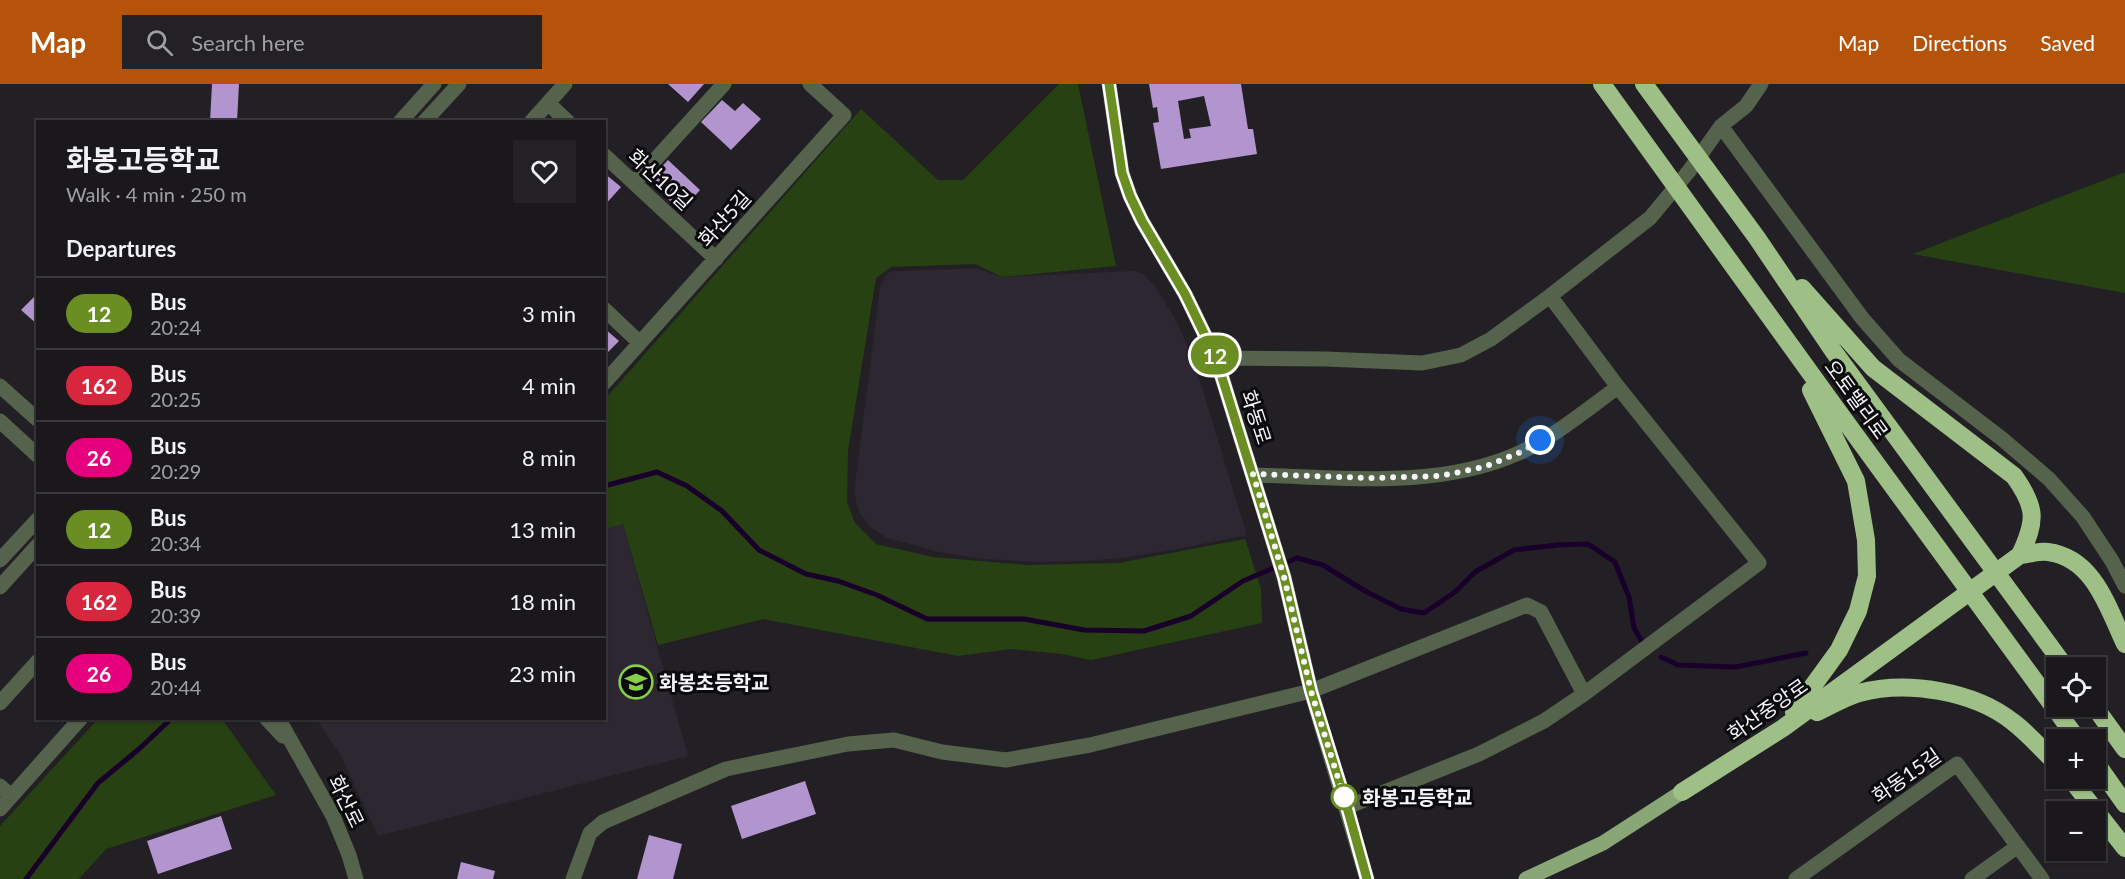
<!DOCTYPE html>
<meta charset="utf-8">
<style>
:root{--surface:#1a181b;--page:#232124;--text:#f1f3f6;--muted:#9fa0a3;--line:#38373a;--accent:#b45309}
body{margin:0;font-family:Lato,"Noto Sans KR",sans-serif;background:var(--page);color:var(--text);height:100vh;display:flex;flex-direction:column;font-size:22px;white-space:nowrap}
*{box-sizing:border-box;margin:0}
p{font-size:20px;color:var(--muted)}
.icon{flex:none;width:33px;height:33px;fill:none;stroke:currentColor;stroke-width:2;stroke-linecap:round;stroke-linejoin:round}
.map{position:relative;flex:1;overflow:hidden}
.details{position:absolute;left:36px;top:36px;width:570px;height:600px;display:flex;flex-direction:column;background:var(--surface);border-radius:0px;box-shadow:0 2px 4px #0004,0 0 0 2px var(--line)}
.details>*{flex:none}
.badge{padding:0 12px;border-radius:20px;font-size:21px;line-height:39px}
.buttons{position:absolute;left:2046px;top:573px;display:grid;gap:12px}
.buttons a{display:grid;place-items:center;width:60px;height:60px;border-radius:0px;background:var(--surface);box-shadow:0 2px 4px #0004,0 0 0 2px var(--line);font-size:30px}
.you{position:absolute;width:30px;height:30px;margin:-15px;border:4px solid #fff;border-radius:50%;background:#1a73e8;box-shadow:0 0 0 9px #1a73e833}
.map>.badge{position:absolute;translate:-50% -50%;box-shadow:0 0 0 3px #fff}
h2{padding:0 30px;font-size:22px;line-height:54px}
.round{display:grid;place-items:center;flex:none;width:63px;height:63px;border-radius:0px;background:var(--page)}
.head{display:flex;align-items:center;justify-content:space-between;height:102px;padding:0 30px}
h1{font-size:28px;font-weight:700;line-height:45px}
ul{padding:0;list-style:none}
li{display:flex;align-items:center;gap:18px;height:72px;padding:0 30px;border-top:2px solid var(--line)}
li div{flex:1}
li b{display:block;font-size:22px}
li em{font-style:normal}
li .badge{min-width:66px;font-weight:700;text-align:center}
header{display:flex;align-items:center;gap:36px;box-sizing:border-box;height:84px;padding:0 30px;background:var(--accent);color:#fff}
header strong{font-size:28px}
nav{display:flex;gap:33px;margin-inline-start:auto;font-size:21px}
.search{width:420px;height:54px;background:var(--page);display:flex;align-items:center;gap:15px;box-sizing:border-box;padding:0 21px;border-radius:0px;color:var(--muted);font-size:22px}
.map>svg:first-child{display:block}
.built{fill:#2c2731}
.green{fill:#274113}
.lines{fill:none;stroke-linecap:round;stroke-linejoin:round}
.stream{stroke:#19002a;stroke-width:5}
.building{fill:#b295ce;fill-rule:evenodd}
.minor{stroke:#55634c;stroke-width:15}
.major{stroke:#89a677;stroke-width:15}
.highway{stroke:#9ec087;stroke-width:18}
.line-casing{stroke:#fff;stroke-width:14}
.line{stroke:#6b8e23;stroke-width:9}
.walk{stroke:#f5f4f7;stroke-width:6;stroke-dasharray:0 10.8}
.stop-dot{fill:#fff;stroke:#6b8e23;stroke-width:3}
.labels{text-anchor:middle;dominant-baseline:central;stroke-width:6;stroke-linejoin:round;paint-order:stroke}
.street-label{font-size:20px;fill:#f5f4f7;stroke:#0b0a0c}
.poi-label{font-size:20px;font-weight:bold;fill:#f5f4f7;stroke:#0b0a0c;text-anchor:start}
.stop-label{font-size:20px;font-weight:bold;fill:#f5f4f7;stroke:#0b0a0c;text-anchor:start}
</style>
<header>
<strong>Map</strong>
<div class="search"><svg class="icon" aria-label="search" viewBox="0 0 24 24"><circle cx="10" cy="10" r="6"/><path d="M15 15l6 6"/></svg>Search here</div>
<nav><a>Map</a><a>Directions</a><a>Saved</a></nav>
</header>
<div class="map">
<svg width="2125" height="795" viewBox="0 0 2125 795">
<rect width="100%" height="100%" fill="#222024"/>
<!-- built -->
<path class="built" d="M976,184L1002,193L1134,187L1143,190L1155,202L1177,238L1195,281L1247,451L1178,465L1123,474L1083,477L1040,478L982,475L939,468L887,454L870,443L859,428L854,409L880,202L888,189L894,187Z
M623,440L688,672L378,752L341,672L316,635L604,634L605,445Z"/>
<!-- green -->
<path class="green" d="M1059,0H1078L1116,182L1002,193L975,180L891,183L876,194L848,367L847,418L855,439L876,460L933,473L1027,481L1118,479L1245,455L1261,505L1262,539L1091,576L1062,570L1011,565L958,572L763,535L658,561L623,440L605,445V315L861,25L938,96H963Z
M2125,88V209L1913,170Z
M98,635H222L276,711L106,765L79,795H0V742Z"/>
<g class="lines">
<!-- stream -->
<path class="stream" d="M604,402L657,388L687,402L722,427L759,466L806,490L838,497L877,511L927,535H1024L1084,546L1144,547L1191,532L1243,497L1297,474L1323,481L1365,507L1401,525L1424,529L1455,508L1475,488L1514,466L1557,461L1588,460L1615,478L1629,513L1634,544L1644,561
M1661,573L1678,581L1736,583L1806,569
M26,795L98,699L139,665L172,634"/>
</g>
<!-- building -->
<path class="building" d="M212,0H239L237,38H210Z
M668,0H704L688,18Z
M1149,0H1241L1248,45H1253L1257,70L1161,85L1153,39L1159,38L1157,23L1153,24ZM1204,12L1211,42L1189,45L1191,54L1184,55L1178,17Z
M722,16L735,27L743,19L761,35L731,66L701,38Z
M668,76L700,106L681,127L654,102L655,90Z
M604,89L621,103L604,122Z
M38,209V241L21,226Z
M604,244L619,257L604,272Z
M805,697L816,730L742,755L731,722Z
M221,732L232,765L158,790L147,757Z
M649,751L682,760L673,795H637Z
M461,778L495,787L493,795H457Z"/>
<g class="lines">
<!-- minor -->
<path class="minor" d="M1109,0L1122,89L1130,112L1142,137L1185,210L1216,274L1284,493L1311,607L1367,795
M548,19L568,38
M400,38L434,0
M424,38L459,0
M531,38L565,0
M1721,42L1862,234L1899,276L2001,354L2049,395L2083,433L2112,477L2125,502
M604,71L716,175
M634,99L724,0
M604,225L640,259
M1216,274L1325,275L1422,279L1461,271L1491,255L1550,212L1650,134L1689,87L1721,42L1746,22L1761,0
M604,299L844,31L810,0
M0,302L38,336
M0,337L38,372
M1253,391C1341,393 1436,406 1519,369C1554,353 1586,326 1618,303
M0,476L38,435
M0,503L38,461
M0,619L38,577
M266,634L283,652
M278,634L333,732L349,771L356,795
M0,702L11,712
M1347,723L1479,670L1544,637L1584,610L1759,479L1618,303L1550,212
M0,725L81,634
M573,795L590,749L603,738L726,685L848,660L894,656L942,668L1006,676L1090,661L1311,607L1527,521L1541,528L1584,610
M1796,795L1957,680L2042,795
M1972,795L2018,762"/>
<!-- major -->
<path class="major" d="M1526,795L1603,759L1682,708"/>
<!-- highway -->
<path class="highway" d="M1602,0L1832,319L2078,656
M1644,0L1757,154L1834,268L2066,584
M1802,204L1873,284L2014,392C2037,424 2036,437 2020,471
M2094,622L2125,665
M1794,628L1839,566L1858,527L1867,492L1866,456L1856,397L1811,306
M1817,628C1830,622 1845,613 1859,609C1907,596 1974,607 2013,638C2029,650 2042,666 2056,679
M2096,679L2125,720
M2070,694L2125,764
M1682,708L1783,644L2020,471C2029,470 2039,467 2048,468C2094,474 2108,524 2125,560"/>
</g>
<g class="lines">
<!-- line casing -->
<g class="line-casing">
<path id="line" d="M1109,0L1122,89L1130,112L1142,137L1185,210L1216,274L1284,493L1311,607L1347,723L1367,795"/>
</g>
<!-- line -->
<use href="#line" class="line"/>
<!-- walk -->
<path class="walk" d="M1344,713L1347,723L1311,607L1284,493L1253,390L1369,394L1440,392L1484,383L1521,368L1540,356"/>
</g>
<!-- icons -->
<defs>
<g id="school-ring" transform="scale(1.725)"><circle r="9.5" fill="#0b0a0c" stroke="#86cf4b" stroke-width="1.5"/><path d="M0-5L7-2L0 1L-7-2ZM-4 1L0 2.5L4 1V4Q0 6-4 4Z" fill="#86cf4b"/></g>
</defs>
<g fill-rule="evenodd">
<use href="#school-ring" x="636" y="598"/>
</g>
<!-- markers -->
<circle class="stop-dot" cx="1344" cy="713" r="12"/>
<g class="labels">
<!-- street labels -->
<g class="street-label">
<text transform="translate(661 95) rotate(43)">화산10길</text>
<text transform="translate(724 134) rotate(-48)">화산5길</text>
<text transform="translate(1857 315) rotate(54)">오토밸리로</text>
<text transform="translate(1257 333) rotate(72)">화동로</text>
<text transform="translate(1767 625) rotate(-35)">화산중앙로</text>
<text transform="translate(1906 691) rotate(-35)">화동15길</text>
<text transform="translate(347 717) rotate(64)">화산로</text>
</g>
<!-- poi labels -->
<g class="poi-label">
<text x="659" y="598">화봉초등학교</text>
</g>
<!-- stop labels -->
<g class="stop-label">
<text x="1362" y="713">화봉고등학교</text>
</g>
</g>
</svg>
<div class="buttons">
<a><svg class="icon" aria-label="locate" viewBox="0 0 24 24"><circle cx="12" cy="12" r="6"/><path d="M12 2v4M12 18v4M2 12h4M18 12h4"/></svg></a>
<a>+</a>
<a>−</a>
</div>
<div class="you" style="left:1540px;top:356px"></div>
<b class="badge" style="left:1215px;top:271px;background:#6b8e23;color:#fff">12</b>
<section class="details">
<div class="head"><div><h1>화봉고등학교</h1><p>Walk · 4 min · 250 m</p></div><a class="round"><svg class="icon" aria-label="heart" viewBox="0 0 24 24"><path d="M12 20l-8-8c-3-5 5-10 8-4 3-6 11-1 8 4z"/></svg></a></div>
<h2>Departures</h2>
<ul>
<li><span class="badge" style="background:#6b8e23;color:#fff">12</span><div><b>Bus</b><p>20:24</p></div><em>3 min</em></li>
<li><span class="badge" style="background:#d7263d;color:#fff">162</span><div><b>Bus</b><p>20:25</p></div><em>4 min</em></li>
<li><span class="badge" style="background:#e6007e;color:#fff">26</span><div><b>Bus</b><p>20:29</p></div><em>8 min</em></li>
<li><span class="badge" style="background:#6b8e23;color:#fff">12</span><div><b>Bus</b><p>20:34</p></div><em>13 min</em></li>
<li><span class="badge" style="background:#d7263d;color:#fff">162</span><div><b>Bus</b><p>20:39</p></div><em>18 min</em></li>
<li><span class="badge" style="background:#e6007e;color:#fff">26</span><div><b>Bus</b><p>20:44</p></div><em>23 min</em></li>
</ul>
</section>
</div>
